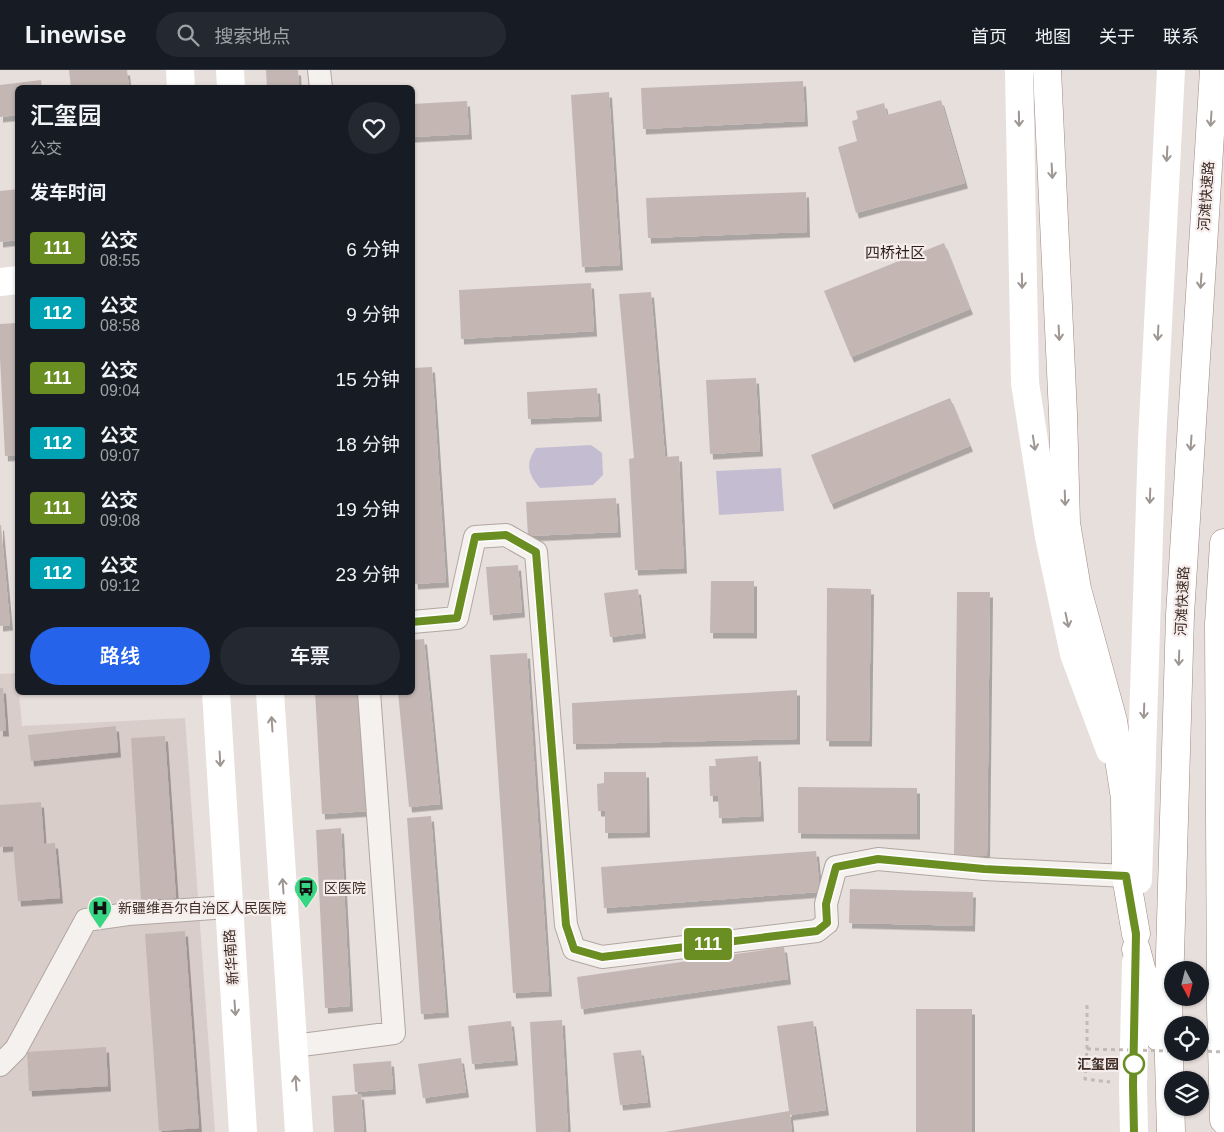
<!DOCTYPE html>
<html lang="zh">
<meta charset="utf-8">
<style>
:root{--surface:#171b24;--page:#242831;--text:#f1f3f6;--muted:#9ea1a6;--line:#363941;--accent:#2563eb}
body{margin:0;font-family:Helvetica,"Noto Sans SC",sans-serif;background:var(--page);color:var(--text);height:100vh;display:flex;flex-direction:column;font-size:19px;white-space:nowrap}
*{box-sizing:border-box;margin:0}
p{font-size:16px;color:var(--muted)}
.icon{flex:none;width:28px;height:28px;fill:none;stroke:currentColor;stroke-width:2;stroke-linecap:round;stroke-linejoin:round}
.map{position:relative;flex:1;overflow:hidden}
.sheet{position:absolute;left:15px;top:15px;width:400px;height:610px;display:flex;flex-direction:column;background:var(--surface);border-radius:8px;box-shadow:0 1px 4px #0004}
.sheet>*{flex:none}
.badge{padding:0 10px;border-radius:4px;font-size:18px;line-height:32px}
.needle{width:32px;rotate:173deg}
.controls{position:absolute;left:1164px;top:891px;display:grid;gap:10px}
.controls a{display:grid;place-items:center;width:45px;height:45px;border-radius:50%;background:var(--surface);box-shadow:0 1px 4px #0004;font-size:25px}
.map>.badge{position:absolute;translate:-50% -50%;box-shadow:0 0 0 2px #fff}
h2{padding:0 15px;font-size:19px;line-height:45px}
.round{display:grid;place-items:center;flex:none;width:52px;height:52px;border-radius:26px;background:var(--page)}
.summary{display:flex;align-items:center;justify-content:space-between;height:85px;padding:0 15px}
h1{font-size:24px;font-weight:600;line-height:38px}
.action{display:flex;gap:10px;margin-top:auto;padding:10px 15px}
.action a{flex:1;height:58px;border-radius:30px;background:var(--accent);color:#fff;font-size:20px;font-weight:600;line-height:58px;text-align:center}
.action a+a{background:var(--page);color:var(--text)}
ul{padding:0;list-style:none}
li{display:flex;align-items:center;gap:15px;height:65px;padding:0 15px}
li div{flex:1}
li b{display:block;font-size:19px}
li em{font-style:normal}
li .badge{min-width:55px;font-weight:700;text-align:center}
header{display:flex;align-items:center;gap:30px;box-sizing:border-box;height:70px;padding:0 25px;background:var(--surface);border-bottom:1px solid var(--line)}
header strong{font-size:24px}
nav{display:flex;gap:28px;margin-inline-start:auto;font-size:18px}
.search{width:350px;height:45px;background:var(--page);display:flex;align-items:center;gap:12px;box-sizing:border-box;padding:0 18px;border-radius:28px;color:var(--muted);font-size:19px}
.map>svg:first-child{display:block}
.built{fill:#d9cdca}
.green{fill:#c4bdd2}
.building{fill:#c4b7b3;filter:url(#shadow)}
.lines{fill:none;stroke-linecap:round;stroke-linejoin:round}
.street-casing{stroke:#b1a6a1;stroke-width:24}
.highway-casing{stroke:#9f8983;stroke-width:29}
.path{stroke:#c2bab6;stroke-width:3;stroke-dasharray:4 4;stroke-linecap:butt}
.street{stroke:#f5f1ef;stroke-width:22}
.secondary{stroke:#fff;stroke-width:28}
.highway{stroke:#fff;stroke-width:28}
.path-bridge{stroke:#c2bab6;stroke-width:3;stroke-dasharray:4 4;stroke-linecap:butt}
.oneway{stroke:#9e9692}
.line-casing{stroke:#fff;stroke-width:11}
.line{stroke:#6b8e23;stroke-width:8}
.stop-dot{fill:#fff;stroke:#6b8e23;stroke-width:2.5}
.labels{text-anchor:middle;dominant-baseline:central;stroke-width:4.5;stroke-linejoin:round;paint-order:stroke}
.street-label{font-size:14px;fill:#3e2c25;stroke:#f5edeb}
.poi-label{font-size:14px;fill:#3e2c25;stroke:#f5edeb;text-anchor:start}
.stop-label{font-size:14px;font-weight:bold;fill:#3e2c25;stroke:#f5edeb;text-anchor:end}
.neighbourhood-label{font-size:15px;fill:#2f1e17;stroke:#f5edeb}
</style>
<header>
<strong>Linewise</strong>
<div class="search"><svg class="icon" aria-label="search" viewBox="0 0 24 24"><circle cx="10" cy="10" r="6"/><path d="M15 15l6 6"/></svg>搜索地点</div>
<nav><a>首页</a><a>地图</a><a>关于</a><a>联系</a></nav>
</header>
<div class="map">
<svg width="1224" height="1062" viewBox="0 0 1224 1062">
<defs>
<filter id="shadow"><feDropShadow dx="3" dy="5.5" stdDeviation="0" flood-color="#0004"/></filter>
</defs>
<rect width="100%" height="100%" fill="#e7dfdc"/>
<!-- built -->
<path class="built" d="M17,603L18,622L19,623L22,656L185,648L215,1062H0V604Z"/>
<!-- green -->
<path class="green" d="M591,375L602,383L603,405L593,415L540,418C528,404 525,394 536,378Z
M781,398L784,441L719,445L716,401Z"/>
<!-- building -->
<path class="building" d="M69,0H127L129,18H71Z
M266,0H298L299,18H267Z
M41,10L42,18H18V45L0,47V15Z
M803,11L805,51L643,59L641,18Z
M609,22L620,195L582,197L571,25Z
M941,30L965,113L856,143L838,77L857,71L852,51L858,49L856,41L884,33L887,45Z
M467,31L469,64L412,67V34Z
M18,119V170L0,172V121Z
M806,122L807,162L648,168L646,128Z
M944,173L970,239L851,287L824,221Z
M591,213L594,261L461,269L459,220Z
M651,222L665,387L679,386L684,498L635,500L629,389L634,388L619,224Z
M18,253V385L5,386L0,288V254Z
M432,297L446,512L415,514L412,480V298Z
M756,308L760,381L710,384L706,310Z
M597,318L599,346L528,349L527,322Z
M950,328L970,376L831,434L811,385Z
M616,428L618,462L528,466L526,432Z
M0,455H1L10,555L0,556Z
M518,495L522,542L490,545L486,497Z
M711,511H754V563H710Z
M827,518L871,519L869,671H826Z
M638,519L643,563L610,567L604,523Z
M957,522H990L987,786L954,785Z
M424,569L440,734L409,737L398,622H412V570Z
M527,583L549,921L513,923L490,585Z
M0,618H3L6,661H0Z
M797,620V669L573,674L572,633Z
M315,622H363L370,741L322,744Z
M116,656L118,682L31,691L28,665Z
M165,666L176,828L141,830L131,668Z
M758,686L761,746L719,748L718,726H710L709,696H716L715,689Z
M604,702H646L647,762L605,763V741H598L597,714L604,713Z
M798,717L917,718V764L798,763Z
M41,732L44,774L55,773L60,828L18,831L13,776L0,777V735Z
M431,746L446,942L421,944L407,748Z
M341,758L350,936L325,938L316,760Z
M816,781L820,822L604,838L601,797Z
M850,819L973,822L972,856L849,853Z
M185,861L199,1058L159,1061L145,864Z
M784,877L788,909L581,939L577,907Z
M916,939H972V1062H916Z
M562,950L568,1061L536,1062L530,952Z
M511,951L515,990L472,994L468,956Z
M813,951L826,1040L790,1045L792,1062H664L789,1041L777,956Z
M106,977L108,1016L29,1021L27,982Z
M641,980L648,1032L620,1035L613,983Z
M461,988L466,1022L423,1028L418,994Z
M391,991L393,1019L355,1022L353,994Z
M361,1024L364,1062H334L332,1026Z"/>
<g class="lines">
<!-- street casing -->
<g class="street-casing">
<path id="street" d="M319,0L321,18
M412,552L457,548L475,467L506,465L536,482L566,855L574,879L602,887L817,861L827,853L826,834L836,797L878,789L984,799L1126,806
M294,976L394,963L369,622
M0,995L16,979L86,850L128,844L228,837"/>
</g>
<!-- highway casing -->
<g class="highway-casing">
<path id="highway" d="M1047,0L1063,344L1066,453L1077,519L1113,651L1125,728L1126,806L1136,864
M1224,473L1219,554L1221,938L1224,1050
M1136,879L1159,967
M1171,1062L1168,953L1180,545L1214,0"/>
</g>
<!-- path -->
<path class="path" d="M1087,935V979L1085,1009L1110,1012"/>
<!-- street -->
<use href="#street" class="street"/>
<!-- secondary -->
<path class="secondary" d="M180,0L181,18
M230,0L231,18
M1019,0L1025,313L1049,467L1074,584L1110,680
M0,212L18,210
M216,622L243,1062
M270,622L299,1062
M1138,810L1152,371L1171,0
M1134,1062L1133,1015L1136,893"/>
<!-- highway -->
<use href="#highway" class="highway"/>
<!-- path-bridge -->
<path class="path-bridge" d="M1087,979L1172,981
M1200,981L1224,982"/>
</g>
<!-- one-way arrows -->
<defs><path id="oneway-shaft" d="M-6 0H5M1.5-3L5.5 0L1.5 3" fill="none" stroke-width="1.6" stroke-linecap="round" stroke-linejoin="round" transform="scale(1.25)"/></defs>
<g class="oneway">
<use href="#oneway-shaft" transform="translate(1019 49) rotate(89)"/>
<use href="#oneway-shaft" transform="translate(1211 49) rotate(94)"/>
<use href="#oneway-shaft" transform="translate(1167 84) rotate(93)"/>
<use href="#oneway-shaft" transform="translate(1052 101) rotate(87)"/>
<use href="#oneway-shaft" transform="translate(1022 211) rotate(89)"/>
<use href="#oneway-shaft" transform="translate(1201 211) rotate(94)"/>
<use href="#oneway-shaft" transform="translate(1059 263) rotate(87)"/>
<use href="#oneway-shaft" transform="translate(1158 263) rotate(93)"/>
<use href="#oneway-shaft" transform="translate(1034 373) rotate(81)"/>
<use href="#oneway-shaft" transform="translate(1191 373) rotate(94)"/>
<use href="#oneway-shaft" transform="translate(1150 426) rotate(92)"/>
<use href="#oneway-shaft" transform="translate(1065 428) rotate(88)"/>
<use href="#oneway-shaft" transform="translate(1067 550) rotate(78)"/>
<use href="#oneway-shaft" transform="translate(1179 588) rotate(92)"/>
<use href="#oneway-shaft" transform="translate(1144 641) rotate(92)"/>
<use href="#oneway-shaft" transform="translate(272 654) rotate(-94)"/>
<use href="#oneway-shaft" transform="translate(220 689) rotate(87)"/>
<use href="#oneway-shaft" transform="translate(283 816) rotate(-94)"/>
<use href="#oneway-shaft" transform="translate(235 938) rotate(86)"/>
<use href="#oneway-shaft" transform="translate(296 1013) rotate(-94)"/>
</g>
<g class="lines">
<!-- line casing -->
<g class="line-casing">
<path id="line" d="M412,552L457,548L475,467L506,465L536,482L566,855L574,879L602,887L817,861L827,853L826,834L836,797L878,789L984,799L1126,806L1136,864L1133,1015L1134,1062"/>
</g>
<!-- line -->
<use href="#line" class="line"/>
</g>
<!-- icons -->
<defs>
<g id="bus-pin" transform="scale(1.25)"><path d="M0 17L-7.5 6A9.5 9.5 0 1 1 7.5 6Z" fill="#37d682" stroke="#f5edeb"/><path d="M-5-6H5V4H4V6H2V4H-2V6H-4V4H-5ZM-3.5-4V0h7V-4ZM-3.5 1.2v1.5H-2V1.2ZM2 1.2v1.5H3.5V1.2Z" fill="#111"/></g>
<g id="hospital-pin" transform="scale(1.25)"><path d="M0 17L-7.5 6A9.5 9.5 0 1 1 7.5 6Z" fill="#37d682" stroke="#f5edeb"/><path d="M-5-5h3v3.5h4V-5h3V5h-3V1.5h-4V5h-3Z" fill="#111"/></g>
</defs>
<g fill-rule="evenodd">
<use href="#bus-pin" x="306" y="818"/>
<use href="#hospital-pin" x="100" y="838"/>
</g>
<!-- markers -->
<circle class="stop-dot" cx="1134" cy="994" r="10"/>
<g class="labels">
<!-- street labels -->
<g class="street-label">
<text transform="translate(1206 126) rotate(-86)">河滩快速路</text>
<text transform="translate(1182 531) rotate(-87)">河滩快速路</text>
<text transform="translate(231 887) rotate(-94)">新华南路</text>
</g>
<!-- poi labels -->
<g class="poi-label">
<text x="324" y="818">区医院</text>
<text x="118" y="838">新疆维吾尔自治区人民医院</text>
</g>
<!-- stop labels -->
<g class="stop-label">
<text x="1119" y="994">汇玺园</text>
</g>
<!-- neighbourhood labels -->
<g class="neighbourhood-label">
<text x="895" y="182">四桥社区</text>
</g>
</g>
</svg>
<div class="controls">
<a><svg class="needle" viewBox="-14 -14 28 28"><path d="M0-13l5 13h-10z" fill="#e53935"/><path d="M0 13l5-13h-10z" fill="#9ea1a6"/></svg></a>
<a><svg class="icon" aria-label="locate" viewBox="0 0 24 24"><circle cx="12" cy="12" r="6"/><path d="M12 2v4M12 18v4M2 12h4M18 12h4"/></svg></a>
<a><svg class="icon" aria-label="layers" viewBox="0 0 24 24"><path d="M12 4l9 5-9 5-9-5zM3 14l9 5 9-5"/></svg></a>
</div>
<b class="badge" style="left:708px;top:874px;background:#6b8e23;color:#fff">111</b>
<section class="sheet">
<div class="summary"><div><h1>汇玺园</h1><p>公交</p></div><a class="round"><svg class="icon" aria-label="heart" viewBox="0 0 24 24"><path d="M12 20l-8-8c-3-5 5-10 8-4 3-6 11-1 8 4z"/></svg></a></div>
<h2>发车时间</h2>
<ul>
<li><span class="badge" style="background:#6b8e23;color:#fff">111</span><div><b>公交</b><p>08:55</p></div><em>6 分钟</em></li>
<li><span class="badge" style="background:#00a3b4;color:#fff">112</span><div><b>公交</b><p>08:58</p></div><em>9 分钟</em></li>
<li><span class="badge" style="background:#6b8e23;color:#fff">111</span><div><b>公交</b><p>09:04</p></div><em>15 分钟</em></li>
<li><span class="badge" style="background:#00a3b4;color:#fff">112</span><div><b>公交</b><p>09:07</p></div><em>18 分钟</em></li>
<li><span class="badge" style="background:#6b8e23;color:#fff">111</span><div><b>公交</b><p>09:08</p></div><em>19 分钟</em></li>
<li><span class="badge" style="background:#00a3b4;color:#fff">112</span><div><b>公交</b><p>09:12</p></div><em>23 分钟</em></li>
</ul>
<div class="action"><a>路线</a><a>车票</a></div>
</section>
</div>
